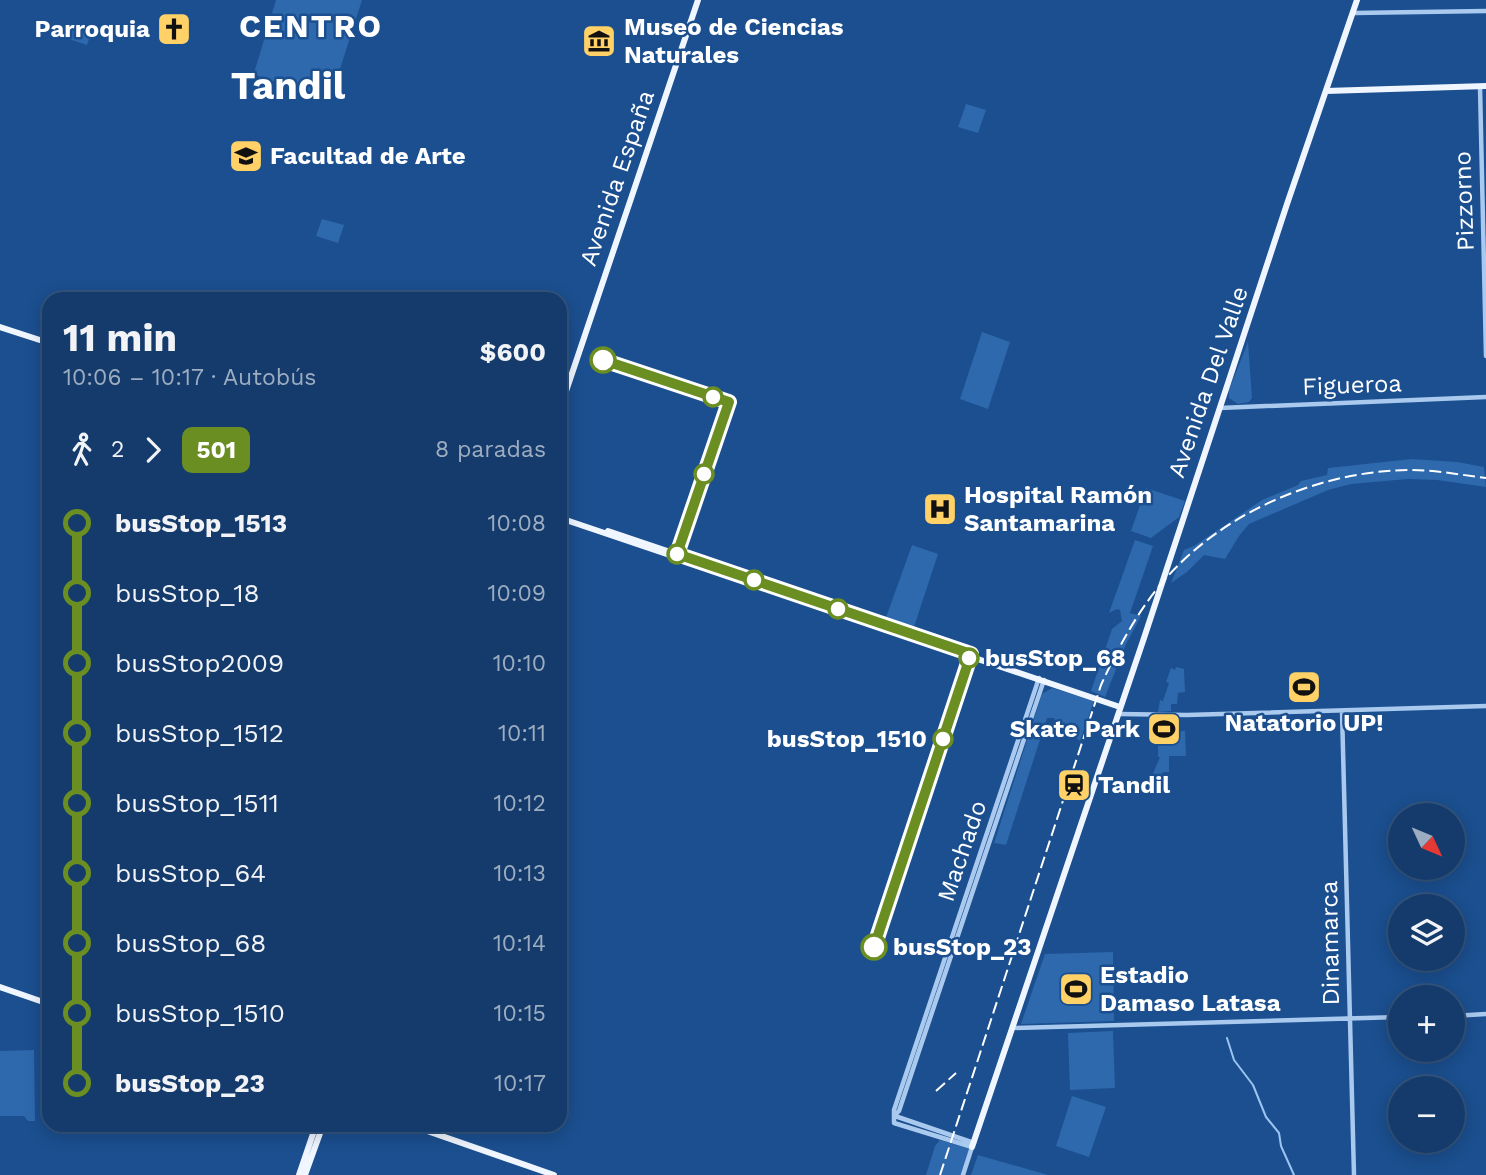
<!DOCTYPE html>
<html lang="es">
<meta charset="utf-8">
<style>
:root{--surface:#143b6b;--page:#214673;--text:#f1f3f6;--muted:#9dadc1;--line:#33557e}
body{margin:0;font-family:"Work Sans",sans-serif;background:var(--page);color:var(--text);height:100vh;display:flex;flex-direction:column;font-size:26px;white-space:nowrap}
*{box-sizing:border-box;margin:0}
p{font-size:23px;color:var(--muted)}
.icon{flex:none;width:38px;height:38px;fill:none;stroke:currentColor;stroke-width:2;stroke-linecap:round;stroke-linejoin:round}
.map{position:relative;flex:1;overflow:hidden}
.drawer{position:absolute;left:42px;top:292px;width:525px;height:840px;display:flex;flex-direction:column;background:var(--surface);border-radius:21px;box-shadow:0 4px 18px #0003,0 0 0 2px var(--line)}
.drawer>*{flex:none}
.badge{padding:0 14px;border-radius:10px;font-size:24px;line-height:46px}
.needle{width:46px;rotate:134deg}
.buttons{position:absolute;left:1388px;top:803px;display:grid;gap:14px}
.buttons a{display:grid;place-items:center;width:77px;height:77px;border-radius:50%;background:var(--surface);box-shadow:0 4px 18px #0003,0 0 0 2px var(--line);font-size:35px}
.map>.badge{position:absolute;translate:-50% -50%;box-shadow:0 0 0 4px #fff}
.legs{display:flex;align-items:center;gap:10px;height:77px;padding:0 21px;font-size:23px}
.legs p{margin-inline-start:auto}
.headline{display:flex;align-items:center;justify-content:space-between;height:119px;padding:0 21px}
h1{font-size:38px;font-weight:700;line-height:52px}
ul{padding:0 21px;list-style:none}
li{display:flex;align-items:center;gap:24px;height:70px;font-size:26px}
li i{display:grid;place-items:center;width:10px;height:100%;margin:0 9px;background:currentColor}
li i::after{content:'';width:18px;height:18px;margin:-9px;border:5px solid;border-radius:50%;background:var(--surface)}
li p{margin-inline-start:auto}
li:first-child i{background:linear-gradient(#0000 50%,currentColor 0)}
li:last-child i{background:linear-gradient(currentColor 50%,#0000 0)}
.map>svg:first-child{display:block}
.green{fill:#2e69ad}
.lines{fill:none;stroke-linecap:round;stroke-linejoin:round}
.stream{stroke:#9cc4f0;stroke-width:2}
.minor{stroke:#a9c9ee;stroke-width:4.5}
.major{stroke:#f0f6ff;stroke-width:6}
.rail{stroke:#fff;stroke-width:2;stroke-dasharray:12 5;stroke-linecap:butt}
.line-1-casing{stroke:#fff;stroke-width:16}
.line-1{stroke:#6b8e23;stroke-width:10}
.stop-1-dot{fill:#fff;stroke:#6b8e23;stroke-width:3.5}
.labels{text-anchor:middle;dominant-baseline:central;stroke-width:5;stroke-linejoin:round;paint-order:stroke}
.poi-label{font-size:24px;font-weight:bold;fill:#fff;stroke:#1b4f8f;text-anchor:start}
.street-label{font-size:24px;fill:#fff;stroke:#1b4f8f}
.stop-label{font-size:24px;font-weight:bold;fill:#fff;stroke:#1b4f8f;text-anchor:start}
.district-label{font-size:32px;font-weight:bold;letter-spacing:2px;fill:#fff;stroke:#1b4f8f}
.town-label{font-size:38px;font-weight:bold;fill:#fff;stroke:#1b4f8f}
</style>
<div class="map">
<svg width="1486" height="1175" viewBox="0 0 1486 1175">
<rect width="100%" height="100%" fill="#1b4f8f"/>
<!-- green -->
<path class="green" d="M276,0H362L332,94L323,99L260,77L254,73Z
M71,23L92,30L87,45L66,38Z
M966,104L986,110L978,133L958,127Z
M322,219L344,225L338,243L316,236Z
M982,332L1010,342L988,409L960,399Z
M1248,342L1252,398L1249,402L1238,404L1229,398V390Z
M1412,459L1457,462L1484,467L1486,487L1437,480L1408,479L1351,484L1328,490L1249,524L1239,536L1225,559L1204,555L1187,572L1171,583L1184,550L1194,546L1262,500L1298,485L1301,481L1327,475L1328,468Z
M1146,488L1185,501L1179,517L1151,538L1131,531Z
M1135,540L1153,546L1130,613L1141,616L1126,644L1105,697L1091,691L1112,629L1122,621L1120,610L1117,609L1109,613Z
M912,545L938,554L912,633L884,623Z
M1176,667L1184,669L1185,692L1178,693L1177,704H1171V711L1158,712L1160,700L1163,701L1169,683L1166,682L1171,668L1175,670Z
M1052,688L1094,701L1080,741L1058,725L1054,718H1047L1006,845L994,843L1042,694Z
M1158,719H1169L1170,731H1185L1186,756H1169V772H1163L1153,789L1146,790L1160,757H1158Z
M1113,952L1114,1021L1021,1024L1045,954Z
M1113,1031L1115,1088L1070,1090L1068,1033Z
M34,1050L35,1121H28L24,1116H0V1051Z
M1072,1096L1106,1107L1089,1157L1056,1146Z
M940,1140L971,1149L962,1175H926L935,1146Z
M978,1155L1048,1175H971Z"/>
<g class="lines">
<!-- stream -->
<path class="stream" d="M1227,1038L1234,1060L1253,1085L1266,1117L1279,1133L1281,1146L1294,1175"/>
<!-- minor -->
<path class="minor" d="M1354,13L1486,11
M1480,87L1486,356
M1220,408L1486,397
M1342,711L1354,1175
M1119,714L1187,715L1486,706
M1452,1016L1486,1014
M1013,1028L1400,1017
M895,1115L899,1111L919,1051L1044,680
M895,1116L974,1143
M963,1175L972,1147L894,1123V1110L1039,678"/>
<!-- major -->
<path class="major" d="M1326,91L1486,86
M0,327L49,343
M560,409L698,0
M560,518L1120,707
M608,531L777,588
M0,987L49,1004
M410,1125L554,1175
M972,1147L1144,638L1287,204L1357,0
M299,1175L316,1125
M305,1175L323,1125"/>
<!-- rail -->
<path class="rail" d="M936,1091L956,1073
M940,1175L1101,685C1117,650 1136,614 1161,584C1220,513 1320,470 1412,470C1436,470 1461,475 1486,478"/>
</g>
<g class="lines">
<!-- line-1 casing -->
<g class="line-1-casing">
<path id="line-1" d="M603,360L729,402L677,554L971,654L874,947"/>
</g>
<!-- line-1 -->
<use href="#line-1" class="line-1"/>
</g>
<!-- icons -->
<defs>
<g id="church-square" transform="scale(1.75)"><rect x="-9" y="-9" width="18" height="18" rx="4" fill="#ffd166" stroke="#1b4f8f"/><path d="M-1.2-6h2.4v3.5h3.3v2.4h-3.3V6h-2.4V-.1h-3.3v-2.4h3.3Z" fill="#111"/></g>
<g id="museum-square" transform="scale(1.75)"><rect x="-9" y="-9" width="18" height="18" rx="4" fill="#ffd166" stroke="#1b4f8f"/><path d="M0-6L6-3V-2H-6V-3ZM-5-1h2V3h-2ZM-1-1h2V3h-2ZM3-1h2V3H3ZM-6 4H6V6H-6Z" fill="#111"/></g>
<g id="university-square" transform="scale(1.75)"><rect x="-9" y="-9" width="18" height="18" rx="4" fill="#ffd166" stroke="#1b4f8f"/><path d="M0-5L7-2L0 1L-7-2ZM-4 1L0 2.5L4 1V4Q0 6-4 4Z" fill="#111"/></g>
<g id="hospital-square" transform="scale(1.75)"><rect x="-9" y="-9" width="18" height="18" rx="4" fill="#ffd166" stroke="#1b4f8f"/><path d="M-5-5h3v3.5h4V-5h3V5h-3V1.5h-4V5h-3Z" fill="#111"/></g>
<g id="stadium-square" transform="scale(1.75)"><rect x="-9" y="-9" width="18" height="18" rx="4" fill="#ffd166" stroke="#1b4f8f"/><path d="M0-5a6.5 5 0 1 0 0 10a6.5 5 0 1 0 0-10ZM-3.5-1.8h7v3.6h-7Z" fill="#111"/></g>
<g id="station-square" transform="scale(1.75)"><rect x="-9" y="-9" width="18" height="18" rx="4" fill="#ffd166" stroke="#1b4f8f"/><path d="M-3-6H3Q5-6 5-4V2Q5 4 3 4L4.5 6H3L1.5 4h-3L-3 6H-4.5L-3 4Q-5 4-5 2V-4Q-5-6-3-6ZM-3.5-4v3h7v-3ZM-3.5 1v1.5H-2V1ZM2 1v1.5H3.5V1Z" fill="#111"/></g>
</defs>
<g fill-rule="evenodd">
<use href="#church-square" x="174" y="29"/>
<use href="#museum-square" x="599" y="41"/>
<use href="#university-square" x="246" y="156"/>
<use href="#hospital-square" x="940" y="509"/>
<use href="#stadium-square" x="1304" y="687"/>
<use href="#stadium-square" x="1164" y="729"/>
<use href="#station-square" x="1074" y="785"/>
<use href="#stadium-square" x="1076" y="989"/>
</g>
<!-- markers -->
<g class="stop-1-dot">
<circle cx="603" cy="360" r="12"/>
<circle cx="713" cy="397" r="9"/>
<circle cx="704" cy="474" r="9"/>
<circle cx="677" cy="554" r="9"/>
<circle cx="754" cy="580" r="9"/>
<circle cx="838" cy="609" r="9"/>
<circle cx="969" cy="658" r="9"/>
<circle cx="943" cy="739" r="9"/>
<circle cx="874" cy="947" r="12"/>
</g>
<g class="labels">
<!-- poi labels -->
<g class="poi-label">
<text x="624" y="27">Museo de Ciencias<tspan x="624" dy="28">Naturales</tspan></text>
<text x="150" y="29" text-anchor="end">Parroquia</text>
<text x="270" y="156">Facultad de Arte</text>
<text x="964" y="495">Hospital Ramón<tspan x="964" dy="28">Santamarina</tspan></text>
<text x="1304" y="723" text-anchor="middle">Natatorio UP!</text>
<text x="1140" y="729" text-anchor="end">Skate Park</text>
<text x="1098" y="785">Tandil</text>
<text x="1100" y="975">Estadio<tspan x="1100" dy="28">Damaso Latasa</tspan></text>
</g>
<!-- street labels -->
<g class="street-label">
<text transform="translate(617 178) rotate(-71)">Avenida España</text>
<text transform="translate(1464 201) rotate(-92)">Pizzorno</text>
<text transform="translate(1208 382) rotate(-71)">Avenida Del Valle</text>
<text transform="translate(1352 385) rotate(-2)">Figueroa</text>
<text transform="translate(962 851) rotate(-71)">Machado</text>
<text transform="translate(1330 943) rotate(-91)">Dinamarca</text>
</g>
<!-- stop labels -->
<g class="stop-label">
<text x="985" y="658">busStop_68</text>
<text x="927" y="739" text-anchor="end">busStop_1510</text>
<text x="893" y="947">busStop_23</text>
</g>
<!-- district labels -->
<g class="district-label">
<text x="311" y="26">CENTRO</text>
</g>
<!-- town labels -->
<g class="town-label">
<text x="288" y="86">Tandil</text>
</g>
</g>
</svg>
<div class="buttons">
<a><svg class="needle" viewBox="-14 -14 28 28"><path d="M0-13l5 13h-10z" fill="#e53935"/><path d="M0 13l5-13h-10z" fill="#9dadc1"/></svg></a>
<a><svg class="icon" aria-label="layers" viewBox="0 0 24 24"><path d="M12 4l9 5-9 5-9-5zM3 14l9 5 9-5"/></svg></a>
<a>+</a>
<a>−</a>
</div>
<section class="drawer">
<div class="headline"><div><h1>11 min</h1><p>10:06 – 10:17 · Autobús</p></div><b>$600</b></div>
<div class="legs"><svg class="icon" aria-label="walk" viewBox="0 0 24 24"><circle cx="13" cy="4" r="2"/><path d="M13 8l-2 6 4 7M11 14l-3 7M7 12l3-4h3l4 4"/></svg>2<svg class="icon" aria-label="forward" viewBox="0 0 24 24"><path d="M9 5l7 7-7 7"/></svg><b class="badge" style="background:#6b8e23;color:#fff">501</b><p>8 paradas</p></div>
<ul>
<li><i style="color:#6b8e23"></i><b>busStop_1513</b><p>10:08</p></li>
<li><i style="color:#6b8e23"></i><span>busStop_18</span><p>10:09</p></li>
<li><i style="color:#6b8e23"></i><span>busStop2009</span><p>10:10</p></li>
<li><i style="color:#6b8e23"></i><span>busStop_1512</span><p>10:11</p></li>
<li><i style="color:#6b8e23"></i><span>busStop_1511</span><p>10:12</p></li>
<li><i style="color:#6b8e23"></i><span>busStop_64</span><p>10:13</p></li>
<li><i style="color:#6b8e23"></i><span>busStop_68</span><p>10:14</p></li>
<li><i style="color:#6b8e23"></i><span>busStop_1510</span><p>10:15</p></li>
<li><i style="color:#6b8e23"></i><b>busStop_23</b><p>10:17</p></li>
</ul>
</section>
</div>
